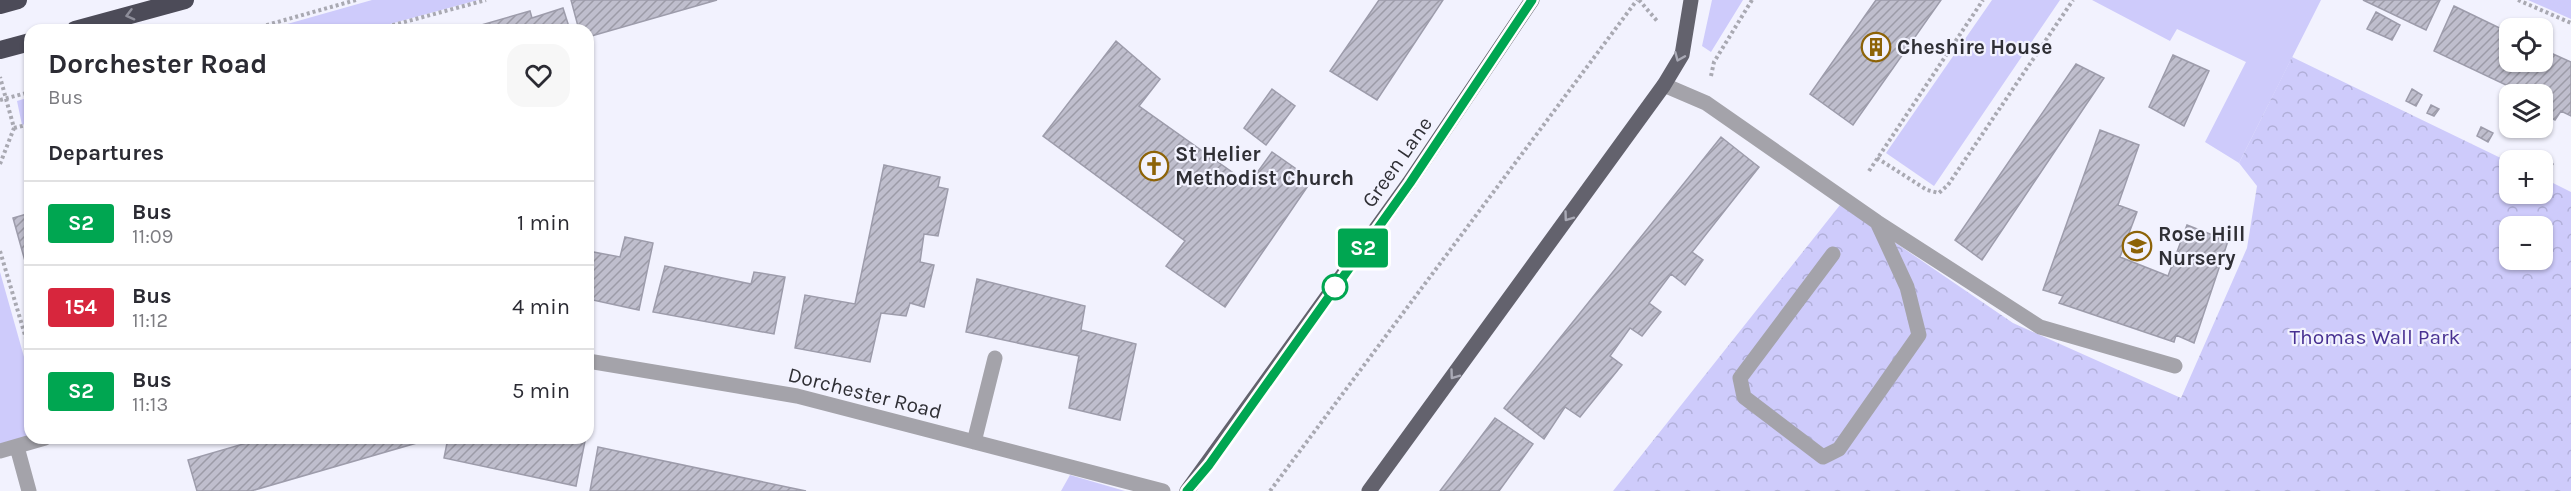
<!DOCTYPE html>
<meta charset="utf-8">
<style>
:root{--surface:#fff;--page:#f7f7f7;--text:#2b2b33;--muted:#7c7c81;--line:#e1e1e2}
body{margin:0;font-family:Karla,sans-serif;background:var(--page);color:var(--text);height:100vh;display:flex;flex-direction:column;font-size:22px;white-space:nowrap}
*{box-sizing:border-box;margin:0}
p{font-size:20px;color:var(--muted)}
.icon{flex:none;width:33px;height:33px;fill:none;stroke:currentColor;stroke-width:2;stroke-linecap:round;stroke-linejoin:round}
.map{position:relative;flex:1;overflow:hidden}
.drawer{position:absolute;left:24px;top:24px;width:570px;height:420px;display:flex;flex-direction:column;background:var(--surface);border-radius:18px;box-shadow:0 2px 4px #0004}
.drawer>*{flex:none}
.badge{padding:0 12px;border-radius:4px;font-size:21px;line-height:39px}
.buttons{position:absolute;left:2499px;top:18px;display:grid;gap:12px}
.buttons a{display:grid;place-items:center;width:54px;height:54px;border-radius:12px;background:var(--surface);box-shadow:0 2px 4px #0004;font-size:30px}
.map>.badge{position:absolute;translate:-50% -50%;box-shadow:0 0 0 3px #fff}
h2{padding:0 24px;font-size:22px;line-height:54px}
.round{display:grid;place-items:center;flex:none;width:63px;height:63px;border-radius:18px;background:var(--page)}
.head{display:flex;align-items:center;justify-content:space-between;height:102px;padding:0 24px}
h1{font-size:28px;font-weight:700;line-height:45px}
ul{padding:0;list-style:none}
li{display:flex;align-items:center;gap:18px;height:84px;padding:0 24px;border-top:2px solid var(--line)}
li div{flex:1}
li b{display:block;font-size:22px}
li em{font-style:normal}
li .badge{min-width:66px;font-weight:700;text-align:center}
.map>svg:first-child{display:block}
.grass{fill:#cecbfb}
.park{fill:url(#park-crowns);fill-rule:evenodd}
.building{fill:url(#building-hatch);stroke:#9d9cab;stroke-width:1.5}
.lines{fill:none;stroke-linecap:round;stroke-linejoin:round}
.path{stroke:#a9a9b2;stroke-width:4;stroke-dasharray:3 3;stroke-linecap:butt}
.minor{stroke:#a4a3aa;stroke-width:15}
.major{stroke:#63626d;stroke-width:15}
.highway{stroke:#4c4b58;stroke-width:18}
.oneway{stroke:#8e8e9a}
.oneway2{stroke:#aaaab6}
.line-casing{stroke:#fff;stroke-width:14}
.line{stroke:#00a651;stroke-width:9}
.stop-dot{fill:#fff;stroke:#00a651;stroke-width:3}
.labels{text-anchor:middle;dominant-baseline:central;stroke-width:4.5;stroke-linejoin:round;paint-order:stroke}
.poi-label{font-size:21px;font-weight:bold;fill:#2f2f35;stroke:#f2f2fe;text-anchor:start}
.street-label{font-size:21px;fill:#2f2f35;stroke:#f2f2fe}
.park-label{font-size:21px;fill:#483192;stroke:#f2f2fe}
</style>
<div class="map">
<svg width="2571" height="491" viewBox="0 0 2571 491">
<defs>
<pattern id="park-crowns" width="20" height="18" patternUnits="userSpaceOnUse" patternTransform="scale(1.5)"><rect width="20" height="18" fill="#cecbfb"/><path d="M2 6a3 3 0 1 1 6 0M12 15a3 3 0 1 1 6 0" fill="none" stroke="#b1afd8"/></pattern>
<pattern id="building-hatch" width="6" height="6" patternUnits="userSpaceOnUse" patternTransform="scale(1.5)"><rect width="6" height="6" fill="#bfbecd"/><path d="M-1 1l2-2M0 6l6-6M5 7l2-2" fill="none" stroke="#9c9ba7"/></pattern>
</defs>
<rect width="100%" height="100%" fill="#f2f2fe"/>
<!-- grass -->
<path class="grass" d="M372,0H478L368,30H266Z
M1712,0H1743L1711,52L1702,46Z
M1992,0H2060L1934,186L1886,153Z
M2092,0H2321L2239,163L2205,142L2246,62L2177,29L2170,41Z
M2528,0H2571V19Z
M30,97V122L22,125L17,101Z
M0,272L30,378V436L0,444Z
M1070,475L1125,491H1061Z"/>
<!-- park -->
<path class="park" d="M2292,57L2509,162L2510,194H2542L2543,178L2571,192V491H1613L1840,205L2013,323L2181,398L2247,248L2257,186L2239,163ZM2510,226H2542V260H2510Z"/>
<!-- building -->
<path class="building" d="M571,0H717L588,37V30H579Z
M1379,0H1443L1377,100L1330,71Z
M1876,0H1941L1853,125L1810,94Z
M2363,0H2440L2426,30Z
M2454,6L2510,33V62H2542V49L2571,62V116L2561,111L2555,120L2542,114V94H2525L2434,51Z
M563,8L570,30H464L530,11L532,18Z
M2376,12L2400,25L2392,40L2367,29Z
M1116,41L1160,79L1139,106L1249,184L1272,152L1312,180L1225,307L1166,266L1185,241L1043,136Z
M2173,55L2209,71L2184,126L2149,107Z
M2076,64L2104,78L1982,260L1955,240Z
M1272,89L1295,106L1266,145L1244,128Z
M2412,89L2422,95L2416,106L2406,101Z
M2431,105L2439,109L2434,116L2427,113Z
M2481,127L2493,133L2488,142L2477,136Z
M2100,130L2139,145L2118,205L2137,212L2120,257L2168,276L2187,225L2228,241L2194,343L2176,335L2174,342L2059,303L2063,296L2043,290Z
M1721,137L1759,167L1692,252L1703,260L1685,285L1671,274L1649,303L1661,312L1642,336L1630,328L1610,356L1622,365L1580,417L1565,407L1544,439L1504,408Z
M2539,158L2553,164L2546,176L2542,175V160H2537Z
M884,165L940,177L938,187L948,189L938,236L924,234L920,262L934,265L924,307L910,303L906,316L881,313L870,362L795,348L805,295L855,304Z
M30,213V279L13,218Z
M625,237L653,243L639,310L588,299V251L620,257Z
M665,266L751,284L754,272L785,277L774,334L653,312Z
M977,279L1085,306L1081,330L1136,344L1120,420L1069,408L1079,356L966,332Z
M1495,418L1533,444L1499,491H1440Z
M264,438H434L251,491H197L188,460Z
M448,438H567L585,441L576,486L444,458Z
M598,447L806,491H590Z"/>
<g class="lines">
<!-- path -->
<path class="path" d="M1639,0L1658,22
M2518,0L2571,23
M249,30L356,0
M375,30L486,0
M1711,76L1714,62L1752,0
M0,100L30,92
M14,128L30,124
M1877,158L1927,190L1939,193L1948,185L2073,0
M0,164L14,128L0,77
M1869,171L1983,0
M0,251L30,352
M1270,491L1637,0"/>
<!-- minor -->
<path class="minor" d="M1664,85L1706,103L1877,222L2040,327L2175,366
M1833,254L1740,378L1744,397L1823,457L1839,449L1919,335L1907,287L1877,222
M588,361L797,396L1163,491
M974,442L995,358
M17,447L29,491
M0,451L45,438"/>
<!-- major -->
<path class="major" d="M1187,491L1409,183L1532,0
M1369,491L1664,85L1682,55L1691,0"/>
<!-- highway -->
<path class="highway" d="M0,5L18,0
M75,30L185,0
M0,50L30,42"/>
</g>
<!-- one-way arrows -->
<defs><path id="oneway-chevron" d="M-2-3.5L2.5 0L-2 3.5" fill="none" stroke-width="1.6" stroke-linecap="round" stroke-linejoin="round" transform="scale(1.5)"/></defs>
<use class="oneway" href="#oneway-chevron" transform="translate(130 15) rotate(165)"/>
<g class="oneway2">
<use href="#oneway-chevron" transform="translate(1679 57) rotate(113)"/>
<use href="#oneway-chevron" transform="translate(1568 217) rotate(126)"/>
<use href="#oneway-chevron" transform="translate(1454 375) rotate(126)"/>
</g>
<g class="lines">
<!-- line casing -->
<g class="line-casing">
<path id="line" d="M1187,491L1209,465L1410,183L1532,0"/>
</g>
<!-- line -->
<use href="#line" class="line"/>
</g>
<!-- icons -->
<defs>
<g id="building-ring" transform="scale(1.5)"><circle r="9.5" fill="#f2f2fe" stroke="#8d6307" stroke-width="1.5"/><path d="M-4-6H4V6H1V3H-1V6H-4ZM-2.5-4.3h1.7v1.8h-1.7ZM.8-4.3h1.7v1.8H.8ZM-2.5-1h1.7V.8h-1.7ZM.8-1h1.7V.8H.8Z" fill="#8d6307"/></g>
<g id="church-ring" transform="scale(1.5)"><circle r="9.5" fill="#f2f2fe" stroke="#8d6307" stroke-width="1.5"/><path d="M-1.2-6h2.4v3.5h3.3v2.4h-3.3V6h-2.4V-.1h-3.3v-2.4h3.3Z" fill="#8d6307"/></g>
<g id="school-ring" transform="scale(1.5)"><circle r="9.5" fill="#f2f2fe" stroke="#8d6307" stroke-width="1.5"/><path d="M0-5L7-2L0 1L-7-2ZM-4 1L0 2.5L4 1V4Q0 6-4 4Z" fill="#8d6307"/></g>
</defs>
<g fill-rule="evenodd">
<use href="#building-ring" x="1876" y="47"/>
<use href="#church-ring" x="1154" y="166"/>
<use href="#school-ring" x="2137" y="246"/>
</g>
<!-- markers -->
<circle class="stop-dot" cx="1335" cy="287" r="12"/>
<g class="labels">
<!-- poi labels -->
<g class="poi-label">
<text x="1897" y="47">Cheshire House</text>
<text x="1175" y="154">St Helier<tspan x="1175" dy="24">Methodist Church</tspan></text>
<text x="2158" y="234">Rose Hill<tspan x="2158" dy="24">Nursery</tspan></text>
</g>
<!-- street labels -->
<g class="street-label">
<text transform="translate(1397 162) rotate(-55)">Green Lane</text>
<text transform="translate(865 393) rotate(14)">Dorchester Road</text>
</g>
<!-- park labels -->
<g class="park-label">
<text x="2375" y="337">Thomas Wall Park</text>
</g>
</g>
</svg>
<div class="buttons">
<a><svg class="icon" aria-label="locate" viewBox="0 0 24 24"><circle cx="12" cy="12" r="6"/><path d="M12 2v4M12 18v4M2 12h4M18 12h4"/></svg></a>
<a><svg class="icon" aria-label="layers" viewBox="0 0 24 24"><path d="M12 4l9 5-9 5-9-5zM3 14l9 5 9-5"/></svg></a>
<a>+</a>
<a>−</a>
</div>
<b class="badge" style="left:1363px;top:248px;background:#00a651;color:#fff">S2</b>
<section class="drawer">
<div class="head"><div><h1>Dorchester Road</h1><p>Bus</p></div><a class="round"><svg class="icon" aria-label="heart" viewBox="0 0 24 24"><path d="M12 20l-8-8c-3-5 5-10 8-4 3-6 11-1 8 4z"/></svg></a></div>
<h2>Departures</h2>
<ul>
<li><span class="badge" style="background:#00a651;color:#fff">S2</span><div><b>Bus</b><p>11:09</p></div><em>1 min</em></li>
<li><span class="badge" style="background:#d7263d;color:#fff">154</span><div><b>Bus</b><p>11:12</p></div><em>4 min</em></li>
<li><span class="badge" style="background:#00a651;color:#fff">S2</span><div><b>Bus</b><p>11:13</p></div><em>5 min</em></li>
</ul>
</section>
</div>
